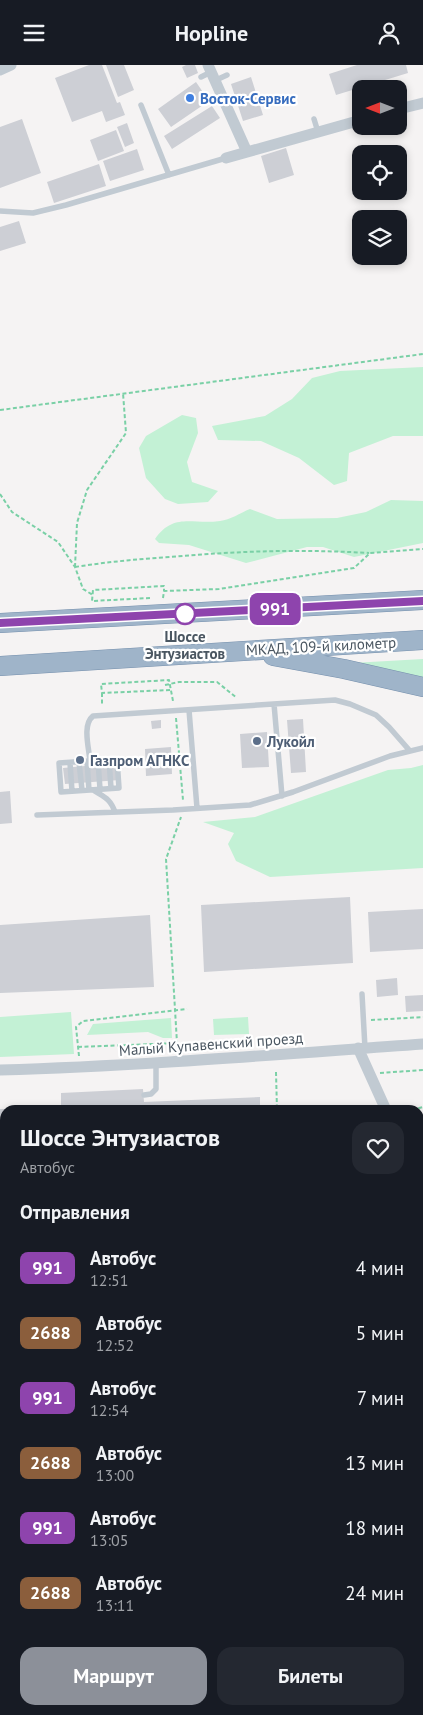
<!DOCTYPE html>
<html lang="ru">
<meta charset="utf-8">
<style>
:root{--surface:#171b24;--page:#242831;--text:#f1f3f6;--muted:#9ea1a6;--accent:#8c9099}
body{margin:0;font-family:"PT Sans",sans-serif;background:var(--page);color:var(--text);height:100vh;display:flex;flex-direction:column;font-size:19px;white-space:nowrap}
*{box-sizing:border-box;margin:0}
p{font-size:16px;color:var(--muted)}
.icon{flex:none;width:28px;height:28px;fill:none;stroke:currentColor;stroke-width:2;stroke-linecap:round;stroke-linejoin:round}
.map{position:relative;flex:1;overflow:hidden}
.drawer{position:absolute;left:0px;top:1040px;width:424px;height:610px;display:flex;flex-direction:column;background:var(--surface);border-radius:15px 15px 0 0;box-shadow:0 2px 8px #0003}
.drawer>*{flex:none}
.badge{padding:0 10px;border-radius:8px;font-size:18px;line-height:32px}
.needle{width:32px;rotate:270deg}
.tools{position:absolute;left:352px;top:15px;display:grid;gap:10px}
.tools a{display:grid;place-items:center;width:55px;height:55px;border-radius:10px;background:var(--surface);box-shadow:0 2px 8px #0003;font-size:25px}
.map>.badge{position:absolute;translate:-50% -50%;box-shadow:0 0 0 2px #fff}
h2{padding:0 20px;font-size:19px;line-height:45px}
.round{display:grid;place-items:center;flex:none;width:52px;height:52px;border-radius:15px;background:var(--page)}
.overview{display:flex;align-items:center;justify-content:space-between;height:85px;padding:0 20px}
h1{font-size:24px;font-weight:700;line-height:38px}
.action{display:flex;gap:10px;margin-top:auto;padding:10px 20px}
.action a{flex:1;height:58px;border-radius:15px;background:var(--accent);color:#fff;font-size:20px;font-weight:700;line-height:58px;text-align:center}
.action a+a{background:var(--page);color:var(--text)}
ul{padding:0;list-style:none}
li{display:flex;align-items:center;gap:15px;height:65px;padding:0 20px}
li div{flex:1}
li b{display:block;font-size:19px}
li em{font-style:normal}
li .badge{min-width:55px;font-weight:700;text-align:center}
header{display:flex;justify-content:space-between;align-items:center;height:65px;padding:0 20px;background:var(--surface);font-size:22px;font-weight:700}
.map>svg:first-child{display:block}
.education{fill:#e6e4e5}
.green{fill:#c3f1d5}
.building{fill:#cdcfd5}
.lines{fill:none;stroke-linecap:round;stroke-linejoin:round}
.trunk-casing{stroke:#7690ad;stroke-width:20}
.path{stroke:#7ad0a6;stroke-width:2;stroke-dasharray:4 2.5;stroke-linecap:butt}
.service{stroke:#c1cad2;stroke-width:5.5}
.minor{stroke:#c1cad2;stroke-width:11}
.trunk{stroke:#9fb4c9;stroke-width:19}
.line-casing{stroke:#fff;stroke-width:11}
.line{stroke:#8e44ad;stroke-width:8}
.shop-dot{fill:#3f7fe0;stroke:#fff;stroke-width:2}
.stop-dot{fill:#fff;stroke:#8e44ad;stroke-width:2.5}
.service-dot{fill:#5c6f8a;stroke:#fff;stroke-width:2}
.labels{text-anchor:middle;dominant-baseline:central;stroke-width:4.5;stroke-linejoin:round;paint-order:stroke}
.shop-label{font-size:15px;font-weight:bold;fill:#366cbe;stroke:#fff;text-anchor:start}
.stop-label{font-size:15px;font-weight:bold;fill:#4a5661;stroke:#fff}
.street-label{font-size:15px;fill:#4a5661;stroke:#fff}
.service-label{font-size:15px;font-weight:bold;fill:#4e5e75;stroke:#fff;text-anchor:start}
</style>
<header><svg class="icon" aria-label="menu" viewBox="0 0 24 24"><path d="M4 6h16M4 12h16M4 18h16"/></svg>Hopline<svg class="icon" aria-label="person" viewBox="0 0 24 24"><circle cx="12" cy="8" r="4"/><path d="M4 21q1-7 8-7t8 7"/></svg></header>
<div class="map">
<svg width="423" height="1650" viewBox="0 0 423 1650">
<rect width="100%" height="100%" fill="#f5f3f3"/>
<!-- education -->
<path class="education" d="M5,1129V1305L0,1302V1131Z"/>
<!-- green -->
<path class="green" d="M423,302V371H393L349,388L347,416L334,420L299,393L261,376L218,375L212,361L265,351L292,334L312,313L340,306Z
M182,350L196,353L198,368L187,397L192,417L218,426L208,437L178,439L165,434L146,413L139,383L146,371Z
M391,435L423,436V478L354,492L323,482H307L246,498L189,480L159,478L155,474C174,447 192,460 220,456C230,455 240,448 250,444L277,454L337,453L366,447Z
M423,594V614L352,598Z
M423,700V803L270,812L236,796L228,779L234,768L203,757L255,752L388,705L411,703Z
M71,947L74,989L0,992V952Z
M248,952L249,969L214,970L213,954Z
M171,953L172,973H163L148,967L87,970L93,959Z
M5,1184V1277L4,1278L0,1268V1186Z"/>
<!-- building -->
<path class="building" d="M89,0H102L117,38L120,37L125,50L106,57L102,46L72,57L55,13Z
M106,0H124L134,25L118,32Z
M186,0H195L198,8L187,13L182,2Z
M357,0H406L408,8L336,30L329,9Z
M251,12L263,50L243,56L231,19Z
M196,17L209,36L171,62L158,44Z
M212,41L220,53L172,84L164,71Z
M22,54L41,108L0,123V62Z
M127,58L134,78L125,82L117,62Z
M116,65L124,86L98,96L90,75Z
M286,83L294,110L269,118L261,91Z
M137,84L144,105L110,116L103,96Z
M99,99L106,121L54,138L47,117Z
M19,156L26,178L0,186V162Z
M303,654L306,707L291,708L287,655Z
M161,655V663L152,664L151,656Z
M267,667L269,702L242,703L240,669Z
M171,682L172,709L146,711L145,684Z
M118,698L120,715L65,719L63,703Z
M10,726L12,758L0,759V727Z
M350,832L353,898L204,907L201,840Z
M423,844V884L370,887L368,847Z
M150,850L154,922L0,928V860Z
M397,913L398,930L377,932L376,915Z
M423,930V946L406,947L405,931Z
M143,1024L144,1037L260,1032V1045H19V1043L61,1041V1028Z
M0,1044H5V1066H0Z
M419,1316L423,1325V1389L419,1379Z
M5,1321V1352L3,1353L0,1346V1323Z
M0,1463L5,1475V1525L0,1513Z
M423,1555V1601L419,1590V1556Z
M423,1636V1650H388L400,1645H419V1637Z
M55,1645H77L79,1650H58Z"/>
<g class="lines">
<!-- trunk casing -->
<g class="trunk-casing">
<path id="trunk" d="M0,558L423,535
M273,591L344,604L423,622
M0,601L423,575"/>
</g>
<!-- path -->
<path class="path" d="M0,345L423,289
M0,429L12,447L58,477L75,502L83,524L93,530
M75,502C107,497 138,494 170,492C237,486 302,484 369,488
M75,502L77,458L87,425L126,368L123,328
M150,533L92,536L93,525L164,521V526
M163,533L164,526L219,524L354,503L370,488L423,484
M165,620L179,617H217L237,633
M170,625L102,628L101,619L169,615L173,636
M102,628V641
M176,653L183,735
M371,955L423,952
M78,982L177,978L166,794L181,752
M79,991L76,962L83,956L187,944
M276,1007L277,1045
M380,1008L423,1005
M327,1045H336
M412,1045L423,1042
M419,1295L423,1305
M0,1305L5,1308
M419,1505L423,1507
M96,1645L98,1650
M194,1650L197,1645"/>
<!-- service -->
<path class="service" d="M201,12L211,7
M214,16L227,10
M141,40L169,110
M314,54L318,67
M0,146L33,148L66,140L226,93
M274,639L282,731
M189,645L197,743
M117,694L119,723L61,727L59,698Z
M109,695L111,723
M87,696L89,725
M90,696C89,683 82,660 93,651L335,635L350,639L376,650L389,662L410,686
M98,696L100,724
M79,697L82,725
M70,698L72,726
M93,725C104,732 110,733 115,747
M37,750L173,745L250,740L293,727L390,691L423,683
M362,929L365,983
M144,1030L151,1029L156,1024V998
M0,1080L5,1079
M419,1260L423,1258
M0,1391L5,1389
M419,1424L423,1434
M0,1428L5,1429
M0,1556L5,1568
M419,1602L423,1600
M37,1645L40,1650
M248,1650L260,1645"/>
<!-- minor -->
<path class="minor" d="M208,0L247,87
M0,5L11,0
M399,44L423,38
M226,93L361,55
M358,983L386,1045
M0,1005C141,1001 282,989 423,979
M419,1123L423,1133"/>
<!-- trunk -->
<use href="#trunk" class="trunk"/>
</g>
<g class="lines">
<!-- line casing -->
<g class="line-casing">
<path id="line" d="M0,558L423,536"/>
</g>
<!-- line -->
<use href="#line" class="line"/>
</g>
<!-- markers -->
<circle class="shop-dot" cx="190" cy="33" r="5"/>
<circle class="stop-dot" cx="185" cy="549" r="10"/>
<g class="service-dot">
<circle cx="257" cy="676" r="5"/>
<circle cx="80" cy="695" r="5"/>
</g>
<g class="labels">
<!-- shop labels -->
<g class="shop-label">
<text x="200" y="33">Восток-Сервис</text>
</g>
<!-- stop labels -->
<g class="stop-label">
<text x="185" y="571">Шоссе<tspan x="185" dy="17">Энтузиастов</tspan></text>
</g>
<!-- street labels -->
<g class="street-label">
<text transform="translate(321 581) rotate(-3)">МКАД, 109-й километр</text>
<text transform="translate(211 979) rotate(-4)">Малый Купавенский проезд</text>
</g>
<!-- service labels -->
<g class="service-label">
<text x="267" y="676">Лукойл</text>
<text x="90" y="695">Газпром АГНКС</text>
</g>
</g>
</svg>
<div class="tools">
<a><svg class="needle" viewBox="-14 -14 28 28"><path d="M0-13l5 13h-10z" fill="#e53935"/><path d="M0 13l5-13h-10z" fill="#9ea1a6"/></svg></a>
<a><svg class="icon" aria-label="locate" viewBox="0 0 24 24"><circle cx="12" cy="12" r="6"/><path d="M12 2v4M12 18v4M2 12h4M18 12h4"/></svg></a>
<a><svg class="icon" aria-label="layers" viewBox="0 0 24 24"><path d="M12 4l9 5-9 5-9-5zM3 14l9 5 9-5"/></svg></a>
</div>
<b class="badge" style="left:275px;top:544px;background:#8e44ad;color:#fff">991</b>
<section class="drawer">
<div class="overview"><div><h1>Шоссе Энтузиастов</h1><p>Автобус</p></div><a class="round"><svg class="icon" aria-label="heart" viewBox="0 0 24 24"><path d="M12 20l-8-8c-3-5 5-10 8-4 3-6 11-1 8 4z"/></svg></a></div>
<h2>Отправления</h2>
<ul>
<li><span class="badge" style="background:#8e44ad;color:#fff">991</span><div><b>Автобус</b><p>12:51</p></div><em>4 мин</em></li>
<li><span class="badge" style="background:#8b5e3c;color:#fff">2688</span><div><b>Автобус</b><p>12:52</p></div><em>5 мин</em></li>
<li><span class="badge" style="background:#8e44ad;color:#fff">991</span><div><b>Автобус</b><p>12:54</p></div><em>7 мин</em></li>
<li><span class="badge" style="background:#8b5e3c;color:#fff">2688</span><div><b>Автобус</b><p>13:00</p></div><em>13 мин</em></li>
<li><span class="badge" style="background:#8e44ad;color:#fff">991</span><div><b>Автобус</b><p>13:05</p></div><em>18 мин</em></li>
<li><span class="badge" style="background:#8b5e3c;color:#fff">2688</span><div><b>Автобус</b><p>13:11</p></div><em>24 мин</em></li>
</ul>
<div class="action"><a>Маршрут</a><a>Билеты</a></div>
</section>
</div>
